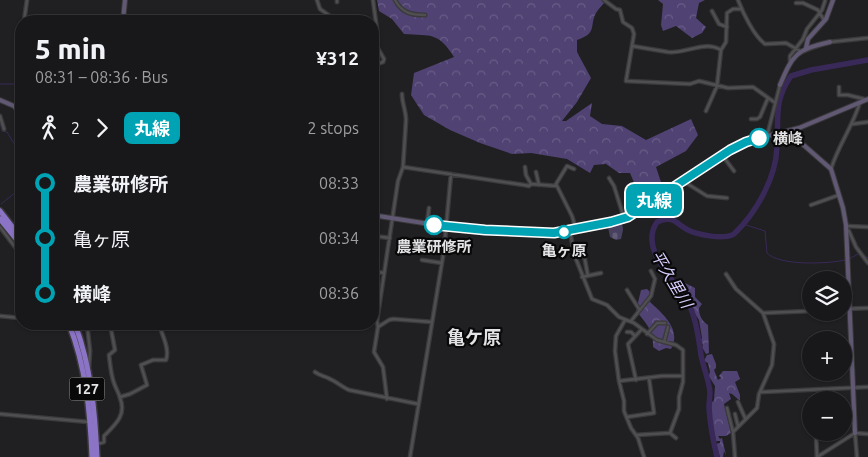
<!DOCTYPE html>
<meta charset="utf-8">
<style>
:root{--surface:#18171a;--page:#212023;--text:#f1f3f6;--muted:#9f9fa2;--line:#363639}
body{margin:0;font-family:Ubuntu,"Noto Sans JP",sans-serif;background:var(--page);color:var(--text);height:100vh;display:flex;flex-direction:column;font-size:19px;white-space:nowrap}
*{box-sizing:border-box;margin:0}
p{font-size:16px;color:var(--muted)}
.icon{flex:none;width:28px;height:28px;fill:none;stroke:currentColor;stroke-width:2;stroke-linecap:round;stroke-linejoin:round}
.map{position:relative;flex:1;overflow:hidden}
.sheet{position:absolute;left:15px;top:15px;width:364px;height:315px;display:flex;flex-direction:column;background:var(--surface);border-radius:20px;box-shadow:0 1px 4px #0004,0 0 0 1px var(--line)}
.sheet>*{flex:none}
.badge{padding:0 10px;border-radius:8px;font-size:18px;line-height:32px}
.buttons{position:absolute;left:802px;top:271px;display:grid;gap:10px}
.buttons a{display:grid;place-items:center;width:50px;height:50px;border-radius:50%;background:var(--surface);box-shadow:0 1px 4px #0004,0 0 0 1px var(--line);font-size:25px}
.map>.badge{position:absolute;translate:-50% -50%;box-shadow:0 0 0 2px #fff}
.legs{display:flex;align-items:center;gap:8px;height:55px;padding:0 20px;font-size:16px}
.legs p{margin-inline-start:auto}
.head{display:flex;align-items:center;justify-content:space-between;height:85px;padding:0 20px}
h1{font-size:28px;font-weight:800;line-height:38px}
ul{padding:0 20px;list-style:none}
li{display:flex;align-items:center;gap:18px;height:55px;font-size:19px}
li i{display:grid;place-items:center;width:8px;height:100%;margin:0 6px;background:currentColor}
li i::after{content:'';width:12px;height:12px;margin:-6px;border:4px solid;border-radius:50%;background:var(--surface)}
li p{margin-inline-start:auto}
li:first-child i{background:linear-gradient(#0000 50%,currentColor 0)}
li:last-child i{background:linear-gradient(currentColor 50%,#0000 0)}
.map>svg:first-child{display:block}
.forest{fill:url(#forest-crowns)}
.cemetery{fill:url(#cemetery-stones)}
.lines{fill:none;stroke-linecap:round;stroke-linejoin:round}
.stream{stroke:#382958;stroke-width:1}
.river{stroke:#382958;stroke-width:5.5}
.street-casing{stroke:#3a393b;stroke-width:5}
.secondary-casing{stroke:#3a393b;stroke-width:6}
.highway-casing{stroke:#3a393b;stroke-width:8}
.street{stroke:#4f4e51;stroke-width:2.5}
.secondary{stroke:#615974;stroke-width:4}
.highway{stroke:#8b73c6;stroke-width:5}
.line-1-casing{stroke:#fff;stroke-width:11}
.line-1{stroke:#00a3b4;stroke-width:8}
.stop-1-dot{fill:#fff;stroke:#00a3b4;stroke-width:2.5}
.labels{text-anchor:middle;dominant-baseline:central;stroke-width:4.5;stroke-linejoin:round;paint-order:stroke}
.shield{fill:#09090a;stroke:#a2a2a3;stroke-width:1}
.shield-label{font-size:14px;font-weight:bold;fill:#e3e3e5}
.stop-label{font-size:15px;font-weight:bold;fill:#e3e3e5;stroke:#09090a}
.water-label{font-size:16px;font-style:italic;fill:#d7cbfb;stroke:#09090a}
.quarter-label{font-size:18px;font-weight:bold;fill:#e3e3e5;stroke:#09090a}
</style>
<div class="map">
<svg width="868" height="457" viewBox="0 0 868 457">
<defs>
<pattern id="forest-crowns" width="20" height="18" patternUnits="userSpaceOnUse" patternTransform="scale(1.25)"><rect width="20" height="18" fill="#504273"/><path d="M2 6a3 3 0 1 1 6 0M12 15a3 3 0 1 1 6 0" fill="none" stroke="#695d87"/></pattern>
<pattern id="cemetery-stones" width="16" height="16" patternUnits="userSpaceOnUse" patternTransform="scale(1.25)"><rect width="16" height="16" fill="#48405f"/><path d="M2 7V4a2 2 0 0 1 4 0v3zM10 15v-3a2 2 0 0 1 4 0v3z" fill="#625b76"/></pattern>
</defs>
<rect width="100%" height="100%" fill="#201f22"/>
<!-- forest -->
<path class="forest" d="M377,0H606C603,5 599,8 596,13C589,26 598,33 577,40V52L591,78L577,102L562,121H566L592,103L590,116L602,124L622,126L646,140L691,119L698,135L686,151L656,167L661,182L636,187L630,173H619L606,164L594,165L590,173L567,159L531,153L512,154L480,143L450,130L424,115L411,95L414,73L454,57C438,32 432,36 404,34L392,19L379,11Z
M658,0H705L699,3L696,18L706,27L702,33L692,38L676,26L663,31L661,25L663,4Z
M683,282L695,288V297L702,304L699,308C699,316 702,321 708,325L709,353L706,354L702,347L703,345L701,340L702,338L699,320L692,309L693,304L691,297H689L687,287Z
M647,289L651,293L650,302C663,314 682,330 671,349L666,348L659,351L653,347C654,331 646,323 636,311L641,290Z
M712,354L716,364V368L714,370L718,380L721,378L719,376L723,371H737L740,379L735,382L740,395V401L732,394L729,393L731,399L724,404L731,433L726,436H718L720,439L722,438L726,455L724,451L723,457H720L716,444L720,443V441H716L710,414L712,401L713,402L714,400L715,386L710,378H708L710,372L708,363L704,361L707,355Z"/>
<!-- cemetery -->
<path class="cemetery" d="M622,224L623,230L621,239L616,240L610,237L608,227Z"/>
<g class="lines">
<!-- stream -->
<path class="stream" d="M0,84H21
M0,121L2,131L7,132L18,150L17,156L21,161
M21,163L17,165L18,173L21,174
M1,204L21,188
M743,224L765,231L767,253C779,266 828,264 845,260
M863,254L868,258
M849,259L858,254"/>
<!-- river -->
<path class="river" d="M717,457C713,440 710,425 709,408C709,402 710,397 710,392C709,381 703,366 701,355C699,340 697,324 691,309C681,284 637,252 657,222C674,215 675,223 688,230C698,235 724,240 734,234C756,213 776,178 777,147C779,118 773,102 791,76L811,70L868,60"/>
<!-- street casing -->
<g class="street-casing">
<path id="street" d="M317,0L320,9L337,21
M337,0V2
M395,0C402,13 411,15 425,15
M604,0L616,9L620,10L623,22L632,28L634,34L626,81L690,84L699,81L728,88L753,87L774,102
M738,0C743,13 754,36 765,44L786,43L800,51
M796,3H803L818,10L824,20
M712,11L719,24L727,27
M24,21L27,0
M830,42L868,38
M632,46C644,48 656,50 668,52C687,54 703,40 721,50
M21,54V74
M790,62V56L803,39L807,29L822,10L825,1
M372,66L383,62L384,59L376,45L374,37L377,30L373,0
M839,87V95H848L864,99
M706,111L717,86L721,50L726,42L727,13L733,9H742
M0,116L4,129
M751,119H757L760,117L768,98
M853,124L868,122
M767,136L780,85
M722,155L734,171
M403,167L524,185L529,186L531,184L557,186
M525,167L526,175L531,184
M574,169L567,166L556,184L572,216L576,229
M831,169C838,146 853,126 860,102
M536,172L539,185
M609,178L614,186L624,218
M683,181L707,196L727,198
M811,205L839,195
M427,224L429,208
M846,226L868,227
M0,227L21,255
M846,229L849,231L856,247L868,263
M570,231L574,254L592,299L607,305L619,317L634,323L657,340L676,345L683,350V382L679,397V409L670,433L676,438
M374,236L390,238
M426,245L444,247
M584,255L588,276
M422,260L442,263
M372,271L384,273
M726,274L736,289L763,313L774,344L772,365L759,394L757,408L733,432L735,457
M582,277L601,273
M627,290L639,309
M844,309L868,308
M763,313L811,311
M0,316L21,318
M625,320L616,336L615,351L619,381L624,401V411L631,428L638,438L644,457
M631,321L651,296L655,279L651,271
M87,324L90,351L89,367
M378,327L389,320L393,319L432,322
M627,332H631L635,336
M647,334L657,323H665
M664,342L668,327
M315,372C320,376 325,376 330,379C337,382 342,387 349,390L418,404
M636,380L628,344L641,330
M619,381L662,376H681
M761,392L868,387
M120,397L130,394L147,385L141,365L153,360H166C170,349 162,335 159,324
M387,399L383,367L374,352L378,327L377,321L398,181L403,167L406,120C406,111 402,103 402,94
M738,402L745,418
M727,408L733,432
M0,414L89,422
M735,414L738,426
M627,417L654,413L649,378
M855,433L857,457
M636,435L670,433
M816,435L817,457
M97,444L104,442V436C115,425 127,415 120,398C119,393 116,389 114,383C111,375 110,364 109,355L115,350L110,324
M410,457L444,250L451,174
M817,457L855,433L868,434"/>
</g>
<!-- secondary casing -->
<g class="secondary-casing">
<path id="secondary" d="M123,21L125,0
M806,48L808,39L826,19L833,0
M780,85C793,54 796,50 830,42
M0,100L14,106L21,115
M791,131V134L831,169L843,208L846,225L855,433
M372,215L462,229L544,234L564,232L611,222L628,217L739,145L759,138L799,128L868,99"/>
</g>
<!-- highway casing -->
<g class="highway-casing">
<path id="highway" d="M0,211L21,238
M0,219L21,245
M69,324C86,367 90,411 92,457
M75,324C91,367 95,411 97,457"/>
</g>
<!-- street -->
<use href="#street" class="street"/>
<!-- secondary -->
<use href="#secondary" class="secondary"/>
<!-- highway -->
<use href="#highway" class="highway"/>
</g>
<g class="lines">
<!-- line-1 casing -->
<g class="line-1-casing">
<path id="line-1" d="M434,225L485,230L554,233L611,222L628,217L730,150L746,142L759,138"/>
</g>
<!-- line-1 -->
<use href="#line-1" class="line-1"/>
</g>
<!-- markers -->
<g class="stop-1-dot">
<circle cx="759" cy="138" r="9"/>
<circle cx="434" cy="225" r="9"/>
<circle cx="564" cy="232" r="6"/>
</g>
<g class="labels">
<!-- shield labels -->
<rect class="shield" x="69.5" y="377.5" width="35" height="23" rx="4"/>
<g class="shield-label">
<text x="87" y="389">127</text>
</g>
<!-- stop labels -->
<g class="stop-label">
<text x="773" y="138" text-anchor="start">横峰</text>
<text x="434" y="246">農業研修所</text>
<text x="564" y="250">亀ヶ原</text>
</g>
<!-- water labels -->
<g class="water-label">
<text transform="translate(672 279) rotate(59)">平久里川</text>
</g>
<!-- quarter labels -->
<g class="quarter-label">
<text x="474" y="337">亀ケ原</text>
</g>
</g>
</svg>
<div class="buttons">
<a><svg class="icon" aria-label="layers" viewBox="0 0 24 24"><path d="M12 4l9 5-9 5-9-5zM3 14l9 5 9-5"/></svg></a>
<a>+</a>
<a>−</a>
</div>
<b class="badge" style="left:654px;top:200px;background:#00a3b4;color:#fff">丸線</b>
<section class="sheet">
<div class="head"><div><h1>5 min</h1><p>08:31 – 08:36 · Bus</p></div><b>¥312</b></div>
<div class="legs"><svg class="icon" aria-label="walk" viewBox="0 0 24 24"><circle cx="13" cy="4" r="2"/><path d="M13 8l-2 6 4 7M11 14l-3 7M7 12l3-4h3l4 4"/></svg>2<svg class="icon" aria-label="forward" viewBox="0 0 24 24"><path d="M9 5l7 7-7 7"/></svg><b class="badge" style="background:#00a3b4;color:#fff">丸線</b><p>2 stops</p></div>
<ul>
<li><i style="color:#00a3b4"></i><b>農業研修所</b><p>08:33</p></li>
<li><i style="color:#00a3b4"></i><span>亀ヶ原</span><p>08:34</p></li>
<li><i style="color:#00a3b4"></i><b>横峰</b><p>08:36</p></li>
</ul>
</section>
</div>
